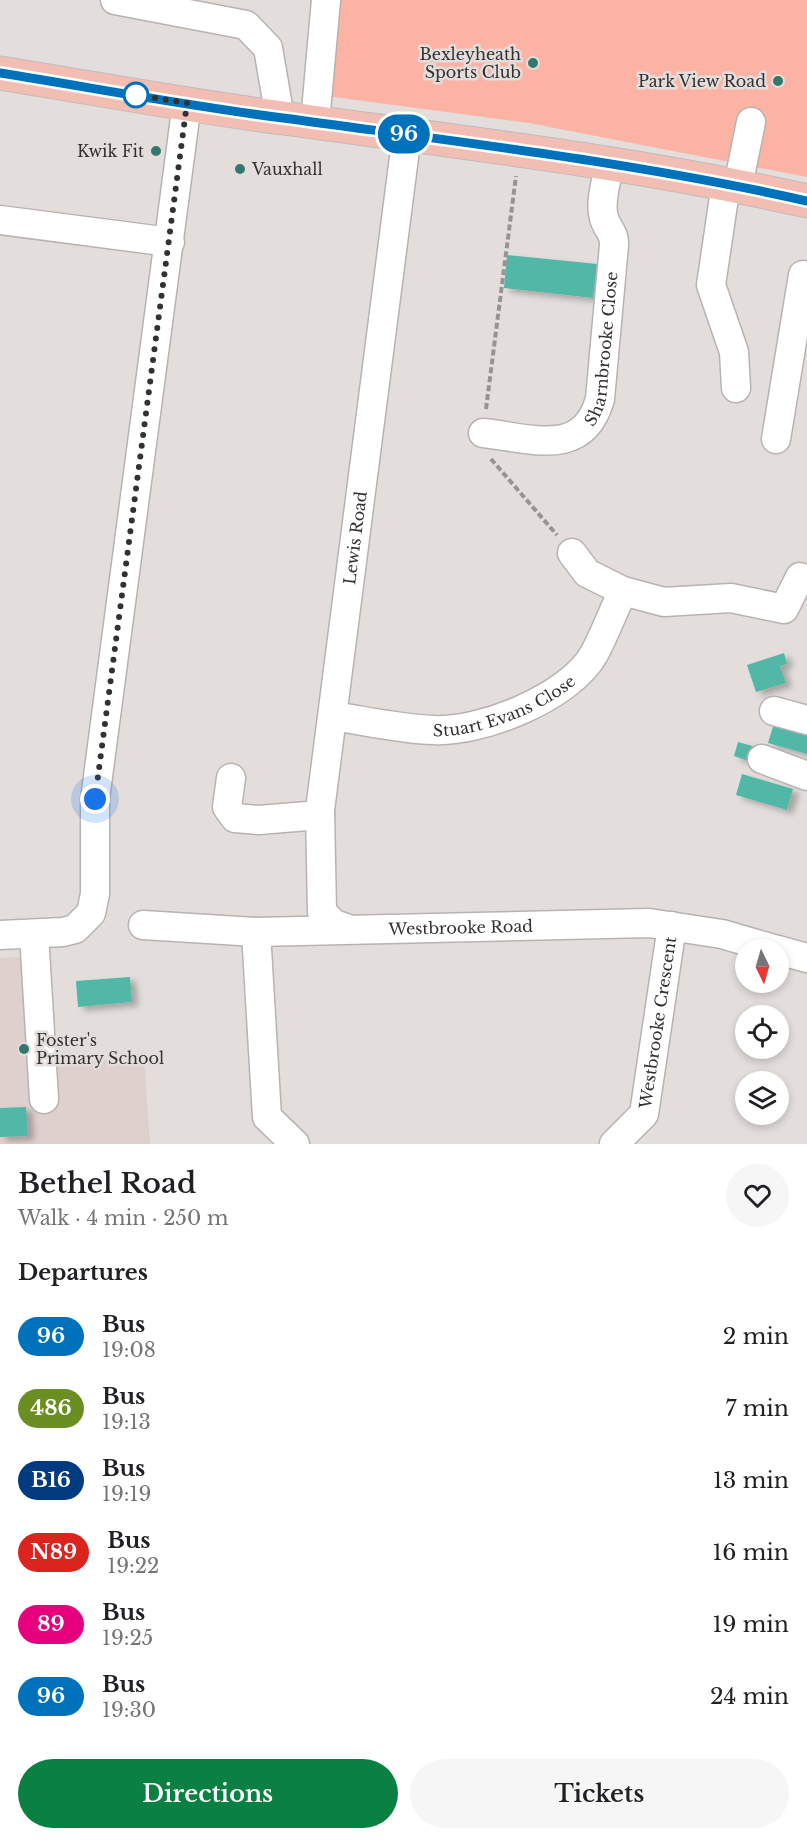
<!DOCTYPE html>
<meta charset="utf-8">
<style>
:root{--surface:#fff;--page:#f6f6f6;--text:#202124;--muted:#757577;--accent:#0b8043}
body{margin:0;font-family:"Libre Baskerville",serif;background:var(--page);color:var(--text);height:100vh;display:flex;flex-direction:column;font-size:22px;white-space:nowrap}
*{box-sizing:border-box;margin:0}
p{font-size:20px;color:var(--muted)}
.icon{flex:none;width:33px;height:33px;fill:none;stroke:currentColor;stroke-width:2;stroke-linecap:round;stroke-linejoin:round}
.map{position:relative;height:1144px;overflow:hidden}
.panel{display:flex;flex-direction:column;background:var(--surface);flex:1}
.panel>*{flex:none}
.badge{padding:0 12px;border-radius:20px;font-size:21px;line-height:39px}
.needle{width:39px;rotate:175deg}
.fabs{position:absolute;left:735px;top:939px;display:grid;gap:12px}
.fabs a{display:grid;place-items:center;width:54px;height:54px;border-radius:50%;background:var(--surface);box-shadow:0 3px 9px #0003;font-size:30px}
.you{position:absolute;width:30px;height:30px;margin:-15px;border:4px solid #fff;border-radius:50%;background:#1a73e8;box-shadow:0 0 0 9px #1a73e833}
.map>.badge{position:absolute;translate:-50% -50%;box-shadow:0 0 0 3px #fff}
h2{padding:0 18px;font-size:22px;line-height:54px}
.round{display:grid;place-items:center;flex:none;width:63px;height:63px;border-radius:32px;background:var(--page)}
.head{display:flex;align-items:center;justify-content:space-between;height:102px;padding:0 18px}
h1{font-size:28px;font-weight:600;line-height:45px}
.button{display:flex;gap:12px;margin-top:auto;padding:12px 18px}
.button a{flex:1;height:69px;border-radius:36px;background:var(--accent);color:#fff;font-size:24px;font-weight:600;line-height:69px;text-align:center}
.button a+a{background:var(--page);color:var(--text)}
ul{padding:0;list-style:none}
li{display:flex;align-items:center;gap:18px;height:72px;padding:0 18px}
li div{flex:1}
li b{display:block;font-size:22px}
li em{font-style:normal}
li .badge{min-width:66px;font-weight:700;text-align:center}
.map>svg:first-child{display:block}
.built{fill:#ded0cd}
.green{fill:#fcb3a4}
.building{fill:#51b7a7;filter:url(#shadow)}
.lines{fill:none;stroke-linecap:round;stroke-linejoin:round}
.minor-casing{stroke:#b8b3b2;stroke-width:31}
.major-casing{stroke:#bebdbd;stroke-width:35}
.path{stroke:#979392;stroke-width:4;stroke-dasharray:6 3;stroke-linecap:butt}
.minor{stroke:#fff;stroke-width:28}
.major{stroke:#f2bdb3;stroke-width:33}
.line-casing{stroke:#fff;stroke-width:14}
.line{stroke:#0072bc;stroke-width:9}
.walk{stroke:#333131;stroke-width:6;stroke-dasharray:0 10.8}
.poi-dot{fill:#33786d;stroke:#e3dedc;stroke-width:2}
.stop-dot{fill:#fff;stroke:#0072bc;stroke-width:3}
.labels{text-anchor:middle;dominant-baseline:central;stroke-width:5;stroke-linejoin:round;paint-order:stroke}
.poi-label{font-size:16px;fill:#333131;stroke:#e3dedc;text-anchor:end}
.street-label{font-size:16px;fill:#333131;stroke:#e3dedc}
</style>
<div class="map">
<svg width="807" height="1144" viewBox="0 0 807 1144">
<defs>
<filter id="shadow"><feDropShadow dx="6" dy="4" stdDeviation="3" flood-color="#0004"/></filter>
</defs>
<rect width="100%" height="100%" fill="#e3dedc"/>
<!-- built -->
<path class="built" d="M42,955L50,1057L64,1064L144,1056L150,1144H0V958Z"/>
<!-- green -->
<path class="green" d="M317,0H807V177L529,123L311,94Z"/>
<!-- building -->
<path class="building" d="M507,255L597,264L593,298L504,288Z
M784,653L787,664L780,666L786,683L756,692L747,665Z
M775,720L807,729V754L768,743Z
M738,742L759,748L755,763L734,756Z
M742,774L793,789L787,810L736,795Z
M130,977L132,1002L78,1007L76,981Z
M26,1107L28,1136L0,1137V1108Z"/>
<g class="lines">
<!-- minor casing -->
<g class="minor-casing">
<g id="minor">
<path d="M115,0L246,25L268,48L280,118"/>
<path d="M315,122L326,0"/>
<path d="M726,184L711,285L734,352L736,388"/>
<path d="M738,186L751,122"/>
<path d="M0,220L170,242"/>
<path id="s1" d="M483,433C531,438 583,459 600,399L614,245C615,233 607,229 604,218C599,202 607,181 609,165"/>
<path d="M776,439L803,275L807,276"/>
<path d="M572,553L587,573L623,591"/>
<path d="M774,711L807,720"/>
<path id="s2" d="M333,716C366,721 400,729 433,730C481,733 570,697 594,654C605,634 613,611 623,591L664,602L731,598L784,609L800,577"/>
<path d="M762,759L807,776"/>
<path d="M231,778L227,807L235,818L259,820L320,815"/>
<path id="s3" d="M143,925L256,932L649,923L722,934L777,950"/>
<path id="s4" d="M346,928L334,924L322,912L320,810L407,134"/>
<path d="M256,932L267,1117L295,1144"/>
<path d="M34,934L44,1099"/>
<path d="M0,935L63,932L75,929L91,913L95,894V799L187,103"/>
<path d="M778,950L807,958"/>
<path id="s5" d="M614,1144L644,1114L672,926"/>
</g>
</g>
<!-- major casing -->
<g class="major-casing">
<path id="major" d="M0,73C94,88 188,106 283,118C458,142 634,162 807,201"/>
</g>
<!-- path -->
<path class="path" d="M486,409L516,176
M491,459L557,535"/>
<!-- minor -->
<use href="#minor" class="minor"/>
<!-- major -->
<use href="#major" class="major"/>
</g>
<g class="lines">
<!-- line casing -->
<g class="line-casing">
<path id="line" d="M0,73C94,88 188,106 283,118C458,142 634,162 807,201"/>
</g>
<!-- line -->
<use href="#line" class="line"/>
<!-- walk -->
<path class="walk" d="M95,799L187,103L136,95"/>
</g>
<!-- markers -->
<g class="poi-dot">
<circle cx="533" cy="63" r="6"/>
<circle cx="778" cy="81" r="6"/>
<circle cx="156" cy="151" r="6"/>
<circle cx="240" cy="169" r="6"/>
<circle cx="24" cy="1049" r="6"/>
</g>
<circle class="stop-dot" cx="136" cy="95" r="12"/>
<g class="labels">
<!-- poi labels -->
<g class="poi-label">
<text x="521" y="54">Bexleyheath<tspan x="521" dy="18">Sports Club</tspan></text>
<text x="766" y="81">Park View Road</text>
<text x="144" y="151">Kwik Fit</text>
<text x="252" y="169" text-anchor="start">Vauxhall</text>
<text x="36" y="1040" text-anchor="start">Foster's<tspan x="36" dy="18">Primary School</tspan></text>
</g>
<!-- street labels -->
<g class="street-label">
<text stroke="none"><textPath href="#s1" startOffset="188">Sharnbrooke Close</textPath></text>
<text stroke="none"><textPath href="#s4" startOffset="406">Lewis Road</textPath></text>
<text stroke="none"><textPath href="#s2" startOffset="177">Stuart Evans Close</textPath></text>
<text stroke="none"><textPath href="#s3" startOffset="318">Westbrooke Road</textPath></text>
<text stroke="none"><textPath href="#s5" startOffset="135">Westbrooke Crescent</textPath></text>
</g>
</g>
</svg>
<div class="fabs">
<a><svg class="needle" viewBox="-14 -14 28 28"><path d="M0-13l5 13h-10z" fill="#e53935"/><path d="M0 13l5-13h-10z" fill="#757577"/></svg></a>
<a><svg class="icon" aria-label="locate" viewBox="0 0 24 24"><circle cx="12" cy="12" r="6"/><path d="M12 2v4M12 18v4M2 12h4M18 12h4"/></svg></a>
<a><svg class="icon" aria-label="layers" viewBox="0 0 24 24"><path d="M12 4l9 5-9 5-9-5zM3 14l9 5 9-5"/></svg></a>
</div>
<div class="you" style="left:95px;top:799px"></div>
<b class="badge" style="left:404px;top:134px;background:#0072bc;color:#fff">96</b>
</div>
<section class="panel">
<div class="head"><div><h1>Bethel Road</h1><p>Walk · 4 min · 250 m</p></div><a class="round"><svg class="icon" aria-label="heart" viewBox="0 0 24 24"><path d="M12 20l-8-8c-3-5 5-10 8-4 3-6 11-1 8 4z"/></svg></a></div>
<h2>Departures</h2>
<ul>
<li><span class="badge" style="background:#0072bc;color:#fff">96</span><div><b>Bus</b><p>19:08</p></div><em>2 min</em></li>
<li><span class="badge" style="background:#6b8e23;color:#fff">486</span><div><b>Bus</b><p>19:13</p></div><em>7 min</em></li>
<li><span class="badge" style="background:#003b80;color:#fff">B16</span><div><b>Bus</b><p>19:19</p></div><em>13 min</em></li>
<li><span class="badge" style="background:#dc241f;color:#fff">N89</span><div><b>Bus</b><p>19:22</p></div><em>16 min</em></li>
<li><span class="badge" style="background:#e6007e;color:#fff">89</span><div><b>Bus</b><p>19:25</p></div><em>19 min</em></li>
<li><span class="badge" style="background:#0072bc;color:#fff">96</span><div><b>Bus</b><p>19:30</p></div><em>24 min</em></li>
</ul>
<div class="button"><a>Directions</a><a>Tickets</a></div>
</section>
